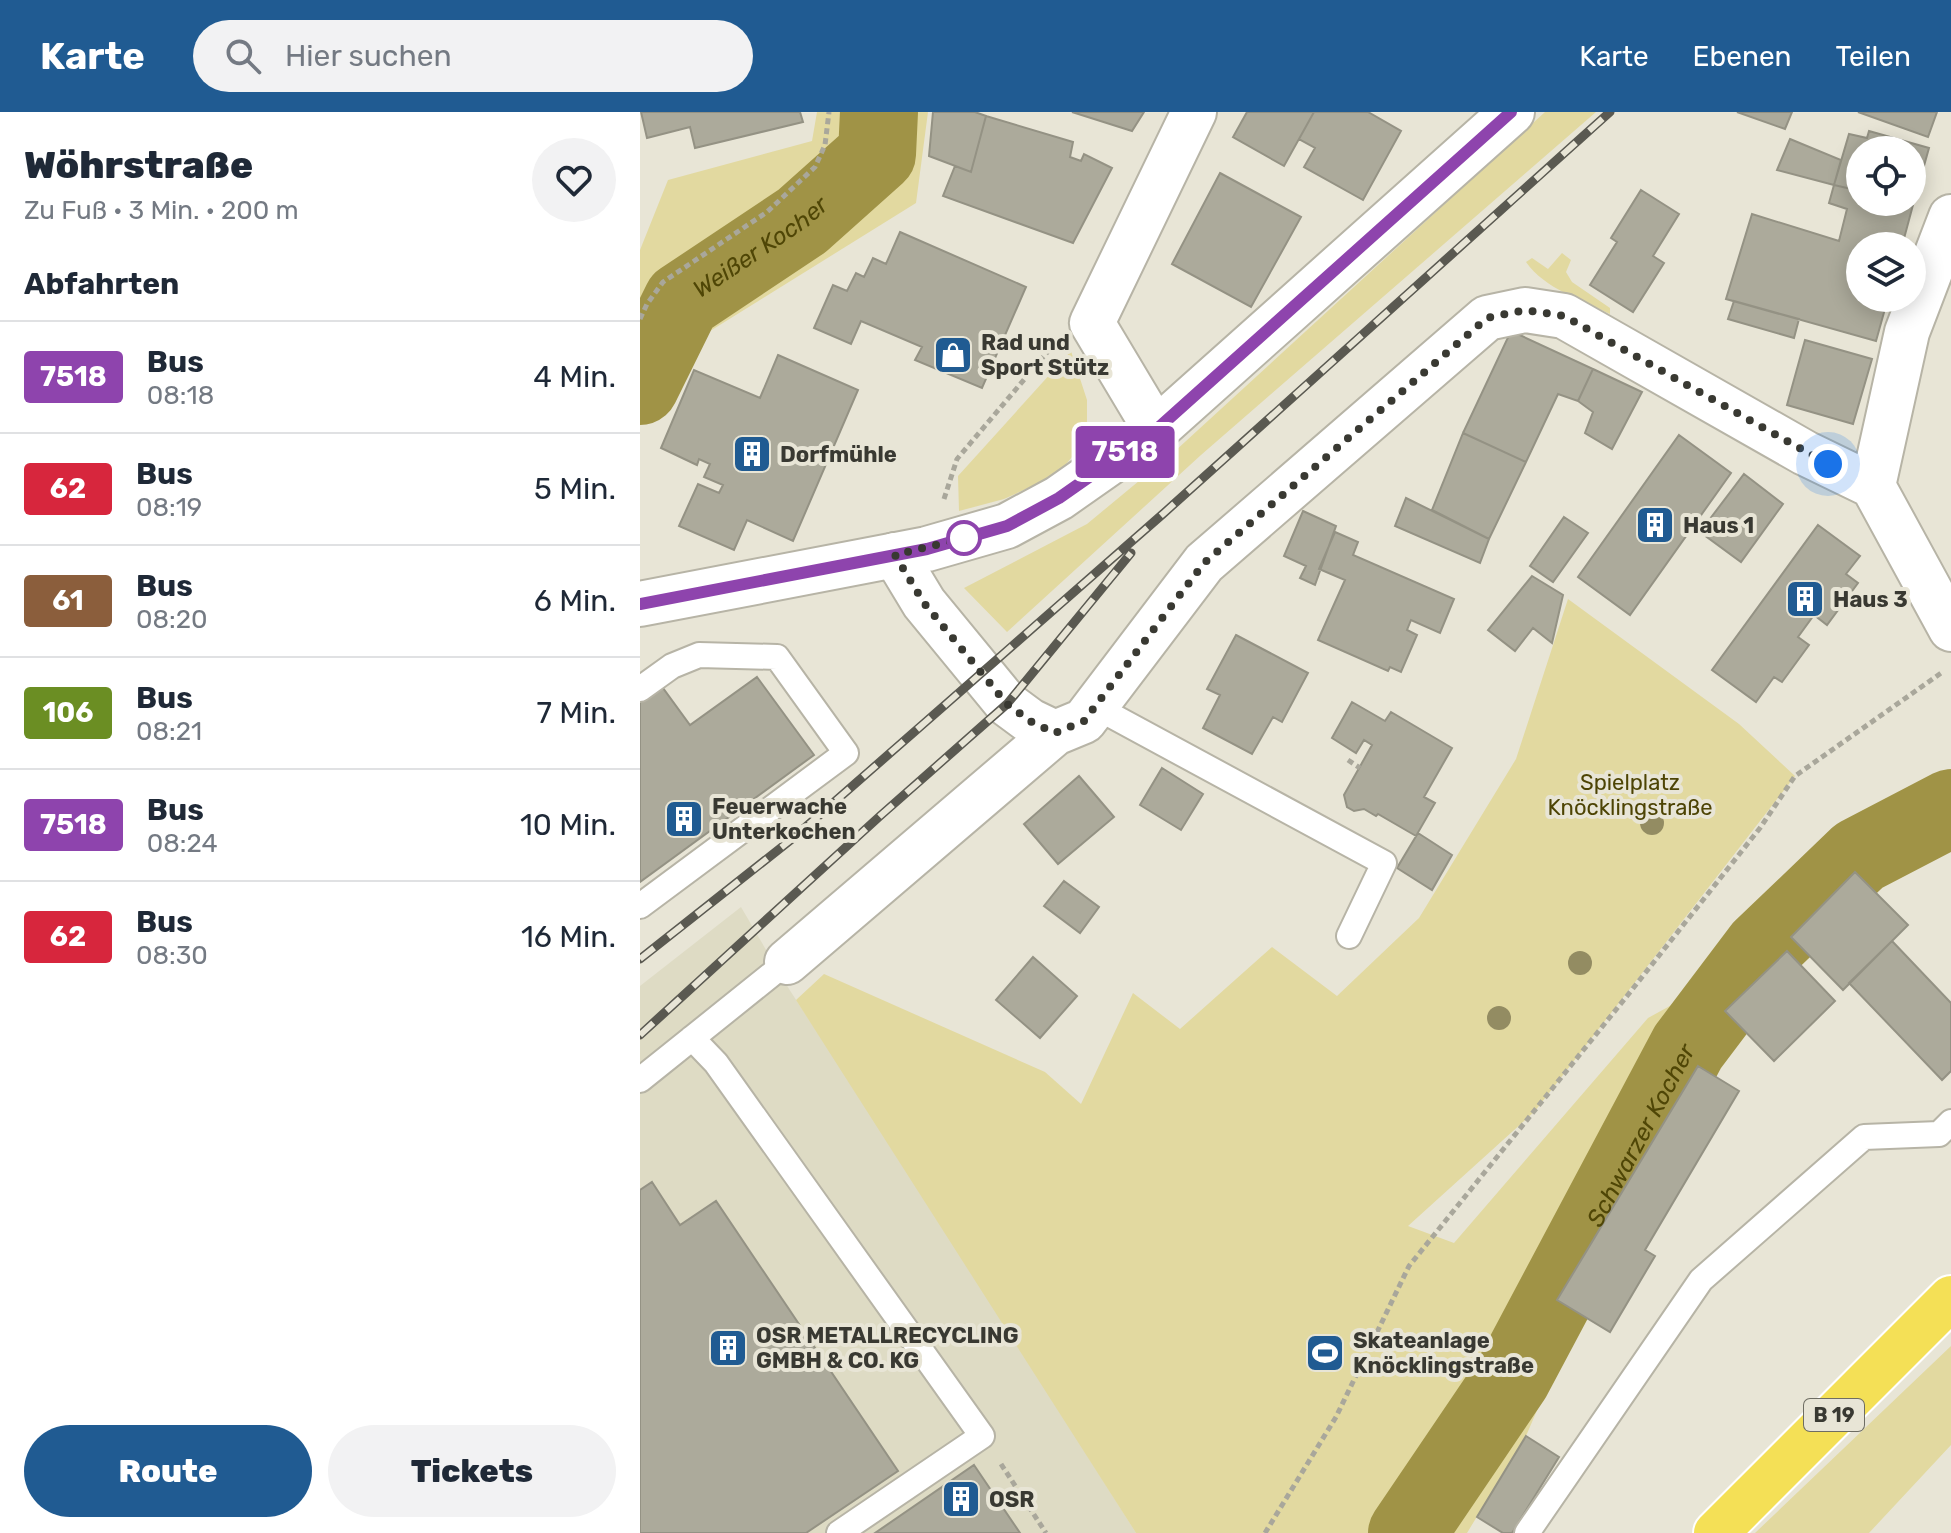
<!DOCTYPE html>
<html lang="de">
<meta charset="utf-8">
<style>
:root{--surface:#fff;--page:#f2f2f3;--text:#1f2937;--muted:#747a83;--line:#e0e1e3;--accent:#205b92}
body{margin:0;font-family:Rubik,sans-serif;background:var(--page);color:var(--text);height:100vh;display:flex;flex-direction:column;font-size:30px;white-space:nowrap}
*{box-sizing:border-box;margin:0}
p{font-size:26px;color:var(--muted)}
.icon{flex:none;width:44px;height:44px;fill:none;stroke:currentColor;stroke-width:2;stroke-linecap:round;stroke-linejoin:round}
.map{position:relative;flex:1;overflow:hidden}
.panel{display:flex;flex-direction:column;background:var(--surface);width:640px}
.panel>*{flex:none}
.badge{padding:0 16px;border-radius:6px;font-size:28px;line-height:52px}
.fabs{position:absolute;left:1206px;top:24px;display:grid;gap:16px}
.fabs a{display:grid;place-items:center;width:80px;height:80px;border-radius:50%;background:var(--surface);box-shadow:0 4px 20px #0003;font-size:40px}
.you{position:absolute;width:40px;height:40px;margin:-20px;border:6px solid #fff;border-radius:50%;background:#1a73e8;box-shadow:0 0 0 12px #1a73e833}
.map>.badge{position:absolute;translate:-50% -50%;box-shadow:0 0 0 4px #fff}
h2{padding:0 24px;font-size:30px;line-height:72px}
.round{display:grid;place-items:center;flex:none;width:84px;height:84px;border-radius:42px;background:var(--page)}
.head{display:flex;align-items:center;justify-content:space-between;height:136px;padding:0 24px}
h1{font-size:38px;font-weight:800;line-height:60px}
.action{display:flex;gap:16px;margin-top:auto;padding:16px 24px}
.action a{flex:1;height:92px;border-radius:48px;background:var(--accent);color:#fff;font-size:32px;font-weight:800;line-height:92px;text-align:center}
.action a+a{background:var(--page);color:var(--text)}
ul{padding:0;list-style:none}
li{display:flex;align-items:center;gap:24px;height:112px;padding:0 24px;border-top:2px solid var(--line)}
li div{flex:1}
li b{display:block;font-size:30px}
li em{font-style:normal}
li .badge{min-width:88px;font-weight:700;text-align:center}
header{display:flex;align-items:center;gap:48px;box-sizing:border-box;height:112px;padding:0 40px;background:var(--accent);color:#fff}
header strong{font-size:38px}
nav{display:flex;gap:44px;margin-inline-start:auto;font-size:28px}
.search{width:560px;height:72px;background:var(--page);display:flex;align-items:center;gap:20px;box-sizing:border-box;padding:0 28px;border-radius:44px;color:var(--muted);font-size:30px}
main{display:flex;flex:1;min-height:0}
.map>svg:first-child{display:block}
.built{fill:#dedbc4}
.green{fill:#e2d9a0}
.lines{fill:none;stroke-linecap:round;stroke-linejoin:round}
.river{stroke:#a09346;stroke-width:78}
.building{fill:#acaa9b;stroke:#949284;stroke-width:2}
.service-casing{stroke:#b7b4a6;stroke-width:28}
.minor-casing{stroke:#b7b4a6;stroke-width:48}
.tertiary-casing{stroke:#b7b4a6;stroke-width:48}
.trunk-casing{stroke:#fff;stroke-width:48}
.path{stroke:#a9a79b;stroke-width:5;stroke-dasharray:6 4;stroke-linecap:butt}
.service{stroke:#fff;stroke-width:24}
.minor{stroke:#fff;stroke-width:44}
.tertiary{stroke:#fff;stroke-width:44}
.trunk{stroke:#f4e056;stroke-width:44}
.rail-casing{stroke:#5a5951;stroke-width:9}
.rail{stroke:#e8e5d6;stroke-width:6;stroke-dasharray:18;stroke-linecap:butt}
.tree{fill:#938c62}
.line-casing{stroke:#fff;stroke-width:18}
.line{stroke:#8e44ad;stroke-width:12}
.walk{stroke:#393932;stroke-width:8;stroke-dasharray:0 14.4}
.stop-dot{fill:#fff;stroke:#8e44ad;stroke-width:4}
.labels{text-anchor:middle;dominant-baseline:central;stroke-width:8;stroke-linejoin:round;paint-order:stroke}
.shield{fill:#e8e5d6;stroke:#6e6d63;stroke-width:2}
.shield-label{font-size:20px;font-weight:bold;fill:#393932}
.poi-label{font-size:22px;font-weight:bold;fill:#393932;stroke:#e8e5d6;text-anchor:start}
.park-label{font-size:22px;fill:#4d4404;stroke:#e8e5d6}
.water-label{font-size:24px;font-style:italic;fill:#4f4606;stroke:#e8e5d6}
</style>
<header>
<strong>Karte</strong>
<div class="search"><svg class="icon" aria-label="search" viewBox="0 0 24 24"><circle cx="10" cy="10" r="6"/><path d="M15 15l6 6"/></svg>Hier suchen</div>
<nav><a>Karte</a><a>Ebenen</a><a>Teilen</a></nav>
</header>
<main>
<section class="panel">
<div class="head"><div><h1>Wöhrstraße</h1><p>Zu Fuß · 3 Min. · 200 m</p></div><a class="round"><svg class="icon" aria-label="heart" viewBox="0 0 24 24"><path d="M12 20l-8-8c-3-5 5-10 8-4 3-6 11-1 8 4z"/></svg></a></div>
<h2>Abfahrten</h2>
<ul>
<li><span class="badge" style="background:#8e44ad;color:#fff">7518</span><div><b>Bus</b><p>08:18</p></div><em>4 Min.</em></li>
<li><span class="badge" style="background:#d7263d;color:#fff">62</span><div><b>Bus</b><p>08:19</p></div><em>5 Min.</em></li>
<li><span class="badge" style="background:#8b5e3c;color:#fff">61</span><div><b>Bus</b><p>08:20</p></div><em>6 Min.</em></li>
<li><span class="badge" style="background:#6b8e23;color:#fff">106</span><div><b>Bus</b><p>08:21</p></div><em>7 Min.</em></li>
<li><span class="badge" style="background:#8e44ad;color:#fff">7518</span><div><b>Bus</b><p>08:24</p></div><em>10 Min.</em></li>
<li><span class="badge" style="background:#d7263d;color:#fff">62</span><div><b>Bus</b><p>08:30</p></div><em>16 Min.</em></li>
</ul>
<div class="action"><a>Route</a><a>Tickets</a></div>
</section>
<div class="map">
<svg width="1311" height="1421" viewBox="0 0 1311 1421">
<rect width="100%" height="100%" fill="#e8e5d6"/>
<!-- built -->
<path class="built" d="M101,795L149,877L298,1106L496,1421H0V874Z"/>
<!-- green -->
<path class="green" d="M177,0H288L276,91L54,229L0,312V138L28,68L172,29Z
M905,0H956L561,343L367,520L324,476L447,412L534,340Z
M922,141L931,148L926,160L932,170L970,196V202C942,188 905,177 886,150L892,146L908,157Z
M431,239L447,288V327L417,363L364,387L319,399L318,364Z
M928,487L1099,612L1155,664L895,999L768,1114L814,1131L1008,906L1077,868L1197,735L1215,760L1151,825L1086,899L1058,954L904,1174L925,1233L886,1324L827,1421H496L156,888L184,862L405,960L441,992L493,881L540,917L632,835L697,884L779,806L876,647Z
M1311,1234V1333L1229,1421H1115Z"/>
<g class="lines">
<!-- river -->
<g class="river">
<path id="s1" d="M0,274L42,189L162,109L237,42L239,0"/>
<path id="s2" d="M767,1421L872,1266L1048,935L1122,837L1219,744L1311,696"/>
</g>
</g>
<!-- building -->
<path class="building" d="M1,0H160L163,10L55,36L50,15L7,26Z
M293,0H335L346,4L331,60L289,44Z
M432,0H504L492,19Z
M607,0H674L644,54L593,25Z
M674,0H728L761,19L723,88L664,55L675,36L659,27Z
M1097,0H1152L1145,17Z
M1218,0H1297L1288,25Z
M346,4L433,30L430,45L441,49L444,42L472,56L433,131L303,84L315,54L331,60Z
M1229,19L1289,36L1273,93L1262,90H1272V38H1220V79L1194,73L1209,22L1227,26Z
M1150,27L1201,48L1194,73L1137,58Z
M580,61L661,105L611,195L532,152Z
M1194,73L1220,79V90H1262L1273,93L1262,134H1220V186H1248L1236,229L1086,187L1112,102L1199,129L1207,97L1189,91Z
M1001,78L1039,102L1013,144L1024,151L993,200L950,173L977,130L971,126Z
M260,120L386,175L342,276L275,248L282,235L221,209L211,232L174,216L193,173L207,179L216,161L224,165L233,146L246,152Z
M1094,189L1159,207L1154,226L1088,207Z
M871,219L953,257L938,289L918,282L886,350L823,321Z
M1165,228L1232,247L1213,312L1147,293Z
M138,243L218,278L153,429L107,408L94,438L39,414L58,372L79,381L83,373L64,365L70,352L59,347L57,353L21,336L54,258L120,286Z
M953,257L1002,280L972,337L945,321L953,300L938,289Z
M823,321L886,350L849,427L792,398Z
M1039,323L1091,361L990,503L938,465Z
M1104,362L1143,392L1101,450L1060,420Z
M766,386L849,427L840,451L755,414Z
M663,399L696,414L675,473L660,466L666,454L644,444Z
M924,405L948,421L913,470L890,454Z
M1178,413L1220,444L1206,462L1218,471L1187,513L1174,503L1158,525L1169,533L1142,570L1134,565L1116,590L1072,558Z
M695,420L718,430L713,443L814,487L800,521L771,508L767,518L777,523L761,560L750,555L748,559L678,528L705,468L679,457Z
M892,464L923,483L912,531L893,516L875,539L848,518Z
M596,523L668,561L642,610L633,605L612,642L563,616L580,583L567,577Z
M117,565L174,643L0,770V587L20,572L50,613Z
M712,590L745,609L751,600L812,636L784,685L795,691L776,724L738,702L736,704L724,697L714,699L707,695L704,683L732,633L724,628L716,641L692,626Z
M522,656L563,682L541,718L500,693Z
M439,664L474,705L418,752L384,712Z
M778,721L812,743L792,778L757,756Z
M1215,760L1268,813L1203,878L1151,825Z
M424,769L459,795L440,821L404,794Z
M1252,829L1311,891V959L1302,968L1209,871Z
M1147,839L1195,889L1134,949L1085,899Z
M393,845L437,884L400,926L356,888Z
M1058,954L1099,979L1005,1138L1015,1144L970,1220L917,1188Z
M12,1070L40,1113L76,1089L258,1359L166,1421H0V1078Z
M886,1324L919,1345L872,1421H863L837,1405Z
M334,1353L380,1421H235Z"/>
<g class="lines">
<!-- service casing -->
<g class="service-casing">
<path id="service" d="M0,577L32,554L59,543L137,545L206,641L0,794
M454,594L744,751L709,824
M52,926L76,951L342,1324L199,1421
M0,968L147,850
M887,1421L1061,1168L1224,1025L1299,1022L1311,1010"/>
</g>
<!-- minor casing -->
<g class="minor-casing">
<path id="minor" d="M516,318L452,211L554,0
M1233,374L1267,220L1311,105
M255,443L284,491L367,592L390,609L415,621
M147,850L415,621L444,609L564,451L847,206L885,198L924,204L1165,341L1233,374L1311,517"/>
</g>
<!-- tertiary casing -->
<g class="tertiary-casing">
<path id="tertiary" d="M0,492L287,437L367,414L419,386L516,318L872,0"/>
</g>
<!-- trunk casing -->
<g class="trunk-casing">
<path id="trunk" d="M1076,1421L1311,1186"/>
</g>
<!-- path -->
<path class="path" d="M0,207L7,192L23,170L127,100L175,55L185,33L189,0
M304,387L317,347L415,231
M708,648L720,656
M361,1352L406,1421
M625,1421L696,1305L769,1154L987,884L1120,716L1155,664L1304,559"/>
<!-- service -->
<use href="#service" class="service"/>
<!-- minor -->
<use href="#minor" class="minor"/>
<!-- tertiary -->
<use href="#tertiary" class="tertiary"/>
<!-- trunk -->
<use href="#trunk" class="trunk"/>
<!-- rail casing -->
<g class="rail-casing">
<path id="rail" d="M0,847L152,727L524,401L970,0
M0,923L240,704L367,592L491,441"/>
</g>
<!-- rail -->
<use href="#rail" class="rail"/>
</g>
<!-- trees -->
<g class="tree">
<circle cx="1012" cy="711" r="12"/>
<circle cx="940" cy="851" r="12"/>
<circle cx="859" cy="906" r="12"/>
</g>
<g class="lines">
<!-- line casing -->
<g class="line-casing">
<path id="line" d="M0,492L287,437L367,414L419,386L516,318L871,0"/>
</g>
<!-- line -->
<use href="#line" class="line"/>
<!-- walk -->
<path class="walk" d="M324,426L255,443L284,491L367,592L390,609L415,621L444,609L564,451L847,206L885,198L924,204L1188,352"/>
</g>
<!-- icons -->
<defs>
<g id="shop-square" transform="scale(2)"><rect x="-9" y="-9" width="18" height="18" rx="4" fill="#205b92" stroke="#e8e5d6"/><path d="M-5-2.5h2.3a2.7 3.5 0 0 1 5.4 0H5L5.5 6h-11ZM-1.5-2.5h3a1.5 2.3 0 0 0-3 0Z" fill="#fff"/></g>
<g id="building-square" transform="scale(2)"><rect x="-9" y="-9" width="18" height="18" rx="4" fill="#205b92" stroke="#e8e5d6"/><path d="M-4-6H4V6H1V3H-1V6H-4ZM-2.5-4.3h1.7v1.8h-1.7ZM.8-4.3h1.7v1.8H.8ZM-2.5-1h1.7V.8h-1.7ZM.8-1h1.7V.8H.8Z" fill="#fff"/></g>
<g id="stadium-square" transform="scale(2)"><rect x="-9" y="-9" width="18" height="18" rx="4" fill="#205b92" stroke="#e8e5d6"/><path d="M0-5a6.5 5 0 1 0 0 10a6.5 5 0 1 0 0-10ZM-3.5-1.8h7v3.6h-7Z" fill="#fff"/></g>
</defs>
<g fill-rule="evenodd">
<use href="#shop-square" x="313" y="243"/>
<use href="#building-square" x="112" y="342"/>
<use href="#building-square" x="1015" y="413"/>
<use href="#building-square" x="1165" y="487"/>
<use href="#building-square" x="44" y="707"/>
<use href="#building-square" x="88" y="1236"/>
<use href="#stadium-square" x="685" y="1241"/>
<use href="#building-square" x="321" y="1387"/>
</g>
<!-- markers -->
<circle class="stop-dot" cx="324" cy="426" r="16"/>
<g class="labels">
<!-- shield labels -->
<rect class="shield" x="1164" y="1287" width="60" height="32" rx="6"/>
<g class="shield-label">
<text x="1194" y="1303">B 19</text>
</g>
<!-- poi labels -->
<g class="poi-label">
<text x="341" y="230">Rad und<tspan x="341" dy="25">Sport Stütz</tspan></text>
<text x="140" y="342">Dorfmühle</text>
<text x="1043" y="413">Haus 1</text>
<text x="1193" y="487">Haus 3</text>
<text x="72" y="694">Feuerwache<tspan x="72" dy="25">Unterkochen</tspan></text>
<text x="116" y="1223">OSR METALLRECYCLING<tspan x="116" dy="25">GMBH &amp; CO. KG</tspan></text>
<text x="713" y="1228">Skateanlage<tspan x="713" dy="25">Knöcklingstraße</tspan></text>
<text x="349" y="1387">OSR</text>
</g>
<!-- park labels -->
<g class="park-label">
<text x="990" y="670">Spielplatz<tspan x="990" dy="25">Knöcklingstraße</tspan></text>
</g>
<!-- water labels -->
<g class="water-label">
<text stroke="none"><textPath href="#s1" startOffset="190">Weißer Kocher</textPath></text>
<text stroke="none"><textPath href="#s2" startOffset="462">Schwarzer Kocher</textPath></text>
</g>
</g>
</svg>
<div class="fabs">
<a><svg class="icon" aria-label="locate" viewBox="0 0 24 24"><circle cx="12" cy="12" r="6"/><path d="M12 2v4M12 18v4M2 12h4M18 12h4"/></svg></a>
<a><svg class="icon" aria-label="layers" viewBox="0 0 24 24"><path d="M12 4l9 5-9 5-9-5zM3 14l9 5 9-5"/></svg></a>
</div>
<div class="you" style="left:1188px;top:352px"></div>
<b class="badge" style="left:485px;top:340px;background:#8e44ad;color:#fff">7518</b>
</div>
</main>
